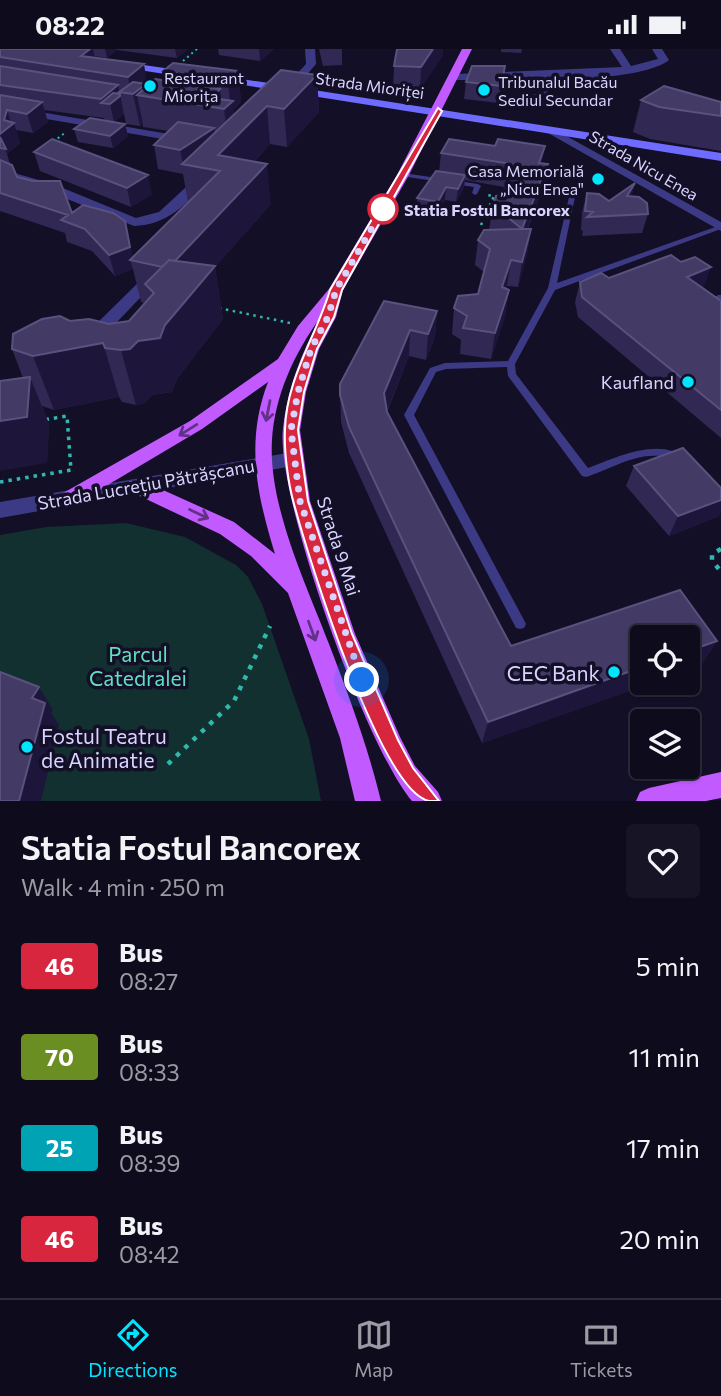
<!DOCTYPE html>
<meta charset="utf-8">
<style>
:root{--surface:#0e0b1c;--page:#171425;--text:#f1f3f6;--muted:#9b9ba3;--line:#2e2b3b;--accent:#00e5ff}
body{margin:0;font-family:Commissioner,sans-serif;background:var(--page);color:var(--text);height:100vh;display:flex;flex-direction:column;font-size:26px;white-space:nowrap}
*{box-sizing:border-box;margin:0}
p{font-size:23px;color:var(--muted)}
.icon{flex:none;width:38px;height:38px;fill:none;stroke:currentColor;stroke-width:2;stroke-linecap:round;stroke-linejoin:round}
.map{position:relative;height:752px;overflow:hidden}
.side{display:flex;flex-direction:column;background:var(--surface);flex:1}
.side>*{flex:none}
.badge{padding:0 14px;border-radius:5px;font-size:24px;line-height:46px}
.tools{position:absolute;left:630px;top:576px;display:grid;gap:14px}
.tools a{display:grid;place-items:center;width:70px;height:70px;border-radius:7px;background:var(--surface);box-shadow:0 2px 5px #0004,0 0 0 2px var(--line);font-size:35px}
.you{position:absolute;width:35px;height:35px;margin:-18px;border:5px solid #fff;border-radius:50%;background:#1a73e8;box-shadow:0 0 0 10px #1a73e833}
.map>.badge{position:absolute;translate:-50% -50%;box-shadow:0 0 0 4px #fff}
.round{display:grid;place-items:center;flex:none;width:74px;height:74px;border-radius:7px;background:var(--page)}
.overview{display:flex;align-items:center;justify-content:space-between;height:119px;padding:0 21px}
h1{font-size:33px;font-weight:600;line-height:52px}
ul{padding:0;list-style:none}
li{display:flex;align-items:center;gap:21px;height:91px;padding:0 21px}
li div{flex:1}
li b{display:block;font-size:26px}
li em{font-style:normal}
li .badge{min-width:77px;font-weight:700;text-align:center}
.status{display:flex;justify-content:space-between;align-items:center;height:49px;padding:0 35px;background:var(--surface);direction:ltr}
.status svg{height:19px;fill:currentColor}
.menu{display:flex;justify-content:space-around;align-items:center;height:98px;border-top:2px solid var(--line);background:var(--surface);font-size:19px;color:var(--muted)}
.menu a{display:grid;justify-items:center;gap:4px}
.menu .on{color:var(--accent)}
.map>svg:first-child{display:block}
.green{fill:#12302f}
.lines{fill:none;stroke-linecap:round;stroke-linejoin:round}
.path-far3{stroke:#2fb8b0;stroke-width:2;stroke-dasharray:2 3.5;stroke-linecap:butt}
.path-far2{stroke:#2fb8b0;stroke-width:2.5;stroke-dasharray:2.5 4.5;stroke-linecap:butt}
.path-far1{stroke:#2fb8b0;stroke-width:3.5;stroke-dasharray:3.5 5;stroke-linecap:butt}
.path{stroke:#2fb8b0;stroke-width:4.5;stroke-dasharray:4.5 7;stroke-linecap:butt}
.lane{fill:#3d3a85;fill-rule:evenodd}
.street{fill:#3d3a85;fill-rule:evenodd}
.secondary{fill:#6f6bff;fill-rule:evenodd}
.primary{fill:#c25bff;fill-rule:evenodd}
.wall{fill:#312854;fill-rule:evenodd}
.shaded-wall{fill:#1d163a}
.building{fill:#433a66;stroke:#5a527e;stroke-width:2}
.oneway{stroke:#623188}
.line{fill:#d7263d;stroke:#fff;stroke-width:2}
.walk{stroke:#d9d4ff;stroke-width:7;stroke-dasharray:0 12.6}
.poi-dot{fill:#00e5ff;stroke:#130f26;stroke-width:2.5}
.stop-dot{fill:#fff;stroke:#d7263d;stroke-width:3.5}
.labels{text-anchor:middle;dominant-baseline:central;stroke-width:7;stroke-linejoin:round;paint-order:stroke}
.far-poi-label{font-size:16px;fill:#d9d4ff;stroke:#130f26;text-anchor:start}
.far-street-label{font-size:16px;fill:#d9d4ff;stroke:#130f26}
.far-stop-label{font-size:16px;font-weight:bold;fill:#d9d4ff;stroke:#130f26;text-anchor:start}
.poi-label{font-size:18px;fill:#d9d4ff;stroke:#130f26;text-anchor:end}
.street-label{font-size:18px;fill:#d9d4ff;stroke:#130f26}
.near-park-label{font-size:21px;fill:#5fe0c0;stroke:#130f26}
.near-poi-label{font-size:21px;fill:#d9d4ff;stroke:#130f26;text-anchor:end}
</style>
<div class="status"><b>08:22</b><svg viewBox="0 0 49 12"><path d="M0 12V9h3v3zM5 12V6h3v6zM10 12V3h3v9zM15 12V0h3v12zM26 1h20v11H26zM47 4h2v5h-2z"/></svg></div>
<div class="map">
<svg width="721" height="752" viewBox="0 0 721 752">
<rect width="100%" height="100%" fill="#130f26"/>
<!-- green -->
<path class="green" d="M126,474L185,488L236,516L248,528L262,555L309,690L321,752H0V486L46,478Z"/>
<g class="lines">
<!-- path-far3 -->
<path class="path-far3" d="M183,12L197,0
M63,98L57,90L66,83"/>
<!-- path-far2 -->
<path class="path-far2" d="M481,176L494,147L486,146
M219,259L290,274"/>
<!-- path-far1 -->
<path class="path-far1" d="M0,433L71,421L67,367L43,371"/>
<!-- path -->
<path class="path" d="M721,500L712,505V511L721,523
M168,715L234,652L270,577"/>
<!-- lane -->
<path class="lane" d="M547,42L550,44L549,45L510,55L507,53Z
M403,124L478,135L481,137L477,145L475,146L472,144L474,138L401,127V125Z
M572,146L575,148L557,234L721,176V180L555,241L515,315L516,325L588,419C615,409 662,386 687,411L686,414L682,415C675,412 669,408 661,407C635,404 610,420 586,428L582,427L508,327L507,318L446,320L436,323L414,366L524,571L526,575L524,579L520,580L516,579L404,366L430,319L445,314L508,312L548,239L569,148Z
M718,246H721V251L716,255L721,260V268L718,267L707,254Z"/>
<!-- street -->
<path class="street" d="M305,0H315L316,15L293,42H285V38L306,15Z
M610,0H620L631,17L658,10L652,0H662L669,11C639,35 515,31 474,31H456L451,28L456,25L622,18Z
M0,56L186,88L192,91L186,94L0,62Z
M552,79L721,173V182L548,84V80Z
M0,120L53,135L136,169L159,163L198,127L208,130C188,155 167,176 134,177L45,141L0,128Z
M154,222L161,226L159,229L96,295H84L82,291L84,287L149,223Z
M293,403L299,405L302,410L299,415L293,417L0,469V453Z"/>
<!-- secondary -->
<path class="secondary" d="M123,13L185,22L190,25L185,28L119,18L118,16Z
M216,26L721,104V112L212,31V27Z"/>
<!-- primary -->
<path class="primary" d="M462,0H472L409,126L343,241L336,268L319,300L306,343L300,381L310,452L355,585L400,688L415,717L438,743L442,752H412C367,700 275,447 283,379C287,340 302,303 320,269C294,305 275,346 272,391C268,456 306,535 329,595C349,647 368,698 381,752H355L340,689L288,544L251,507L220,485L129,442L127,437L129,432H143L234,473L275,505C257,446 245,393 268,333L202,380L79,453H65L62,448L65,443L190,372L278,310L298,277L329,240L397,126Z
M721,723V749L706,752H636L640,743L649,739Z"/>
</g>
<!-- wall -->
<path class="wall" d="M0,0H188L177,9L117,1L107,9L94,7L95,9L147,34L146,35L147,37L165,31L163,22H238L241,53L234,61V65L317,26L319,63L287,98L270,95L254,113L271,155L215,218L223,270L177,330L172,343L152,346L145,354L136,356L122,353L119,348L54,361L42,357L49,375L47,414L23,329L12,300L70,272L109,275L129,272L144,254L141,253L133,220L115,227L92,202L67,193L65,184L0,162ZM44,61L104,69L105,71L114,73L124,65L126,75L140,77L143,75V78L169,82L154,96L158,120L183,125L188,154L133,208L72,164L17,128L10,115L7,105L20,94L16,81L33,84L48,73Z
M218,0H274L260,12L219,6Z
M319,0H342V16L323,17Z
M501,0H522L521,4L501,3Z
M443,6L420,40H393L394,17Z
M466,33L503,34L498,54L464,50Z
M641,51L721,53V102L650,90L633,83Z
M125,75L128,87L113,99L78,93L74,80Z
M34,103L152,145L131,158L40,122Z
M441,104L548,115L543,138L528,180H531L527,205L518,238L507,237L506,240L509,241L505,267L491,310L460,305L461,291L452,285L454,259L478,245L484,223L475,216L478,191L489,181L493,156L502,146L504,138L465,131L464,139L456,153L445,151L437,166L417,162V149L439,123Z
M635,134L631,148L648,165L642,184L582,187L583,182L581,181L582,163L587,144L609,152Z
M609,229L704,238H702L721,252V389L578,268L575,253L580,233Z
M384,252L437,262L435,288L426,311L409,307L387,363L511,597L680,541L717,592L702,615L688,621V588H642V634H652L482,694L349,404L341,373L340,335Z
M634,417L719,467L669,487L626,437Z"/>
<!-- shaded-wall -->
<path class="shaded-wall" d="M90,0H93L97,17L81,7Z
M105,0H116L117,1L107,9Z
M175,0H188L177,9Z
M259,0H274L260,12Z
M433,0H443V6L420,40L421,18Z
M144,15L147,34L140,40L146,35L149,48L137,46L143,75L140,77L133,45H131L128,28Z
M505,17L503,34L498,54L501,37Z
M238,22L241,53L234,61L237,84L228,92L224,60L230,54L228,32Z
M317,26L319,63L287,98L284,60Z
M118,36L124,65L114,73L110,55L102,54L101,50Z
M220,40L222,60L212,49Z
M42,53L48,73L33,84L27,65Z
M267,57L270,95L224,145L218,106Z
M7,61L12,76L14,74L20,94L7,105L0,88Z
M125,75L128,87L113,99L110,87Z
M214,79L218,103L183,115L180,101Z
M545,97L541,120L539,114Z
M267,115L271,155L215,218L223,270L177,330L172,343L152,346L145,354L136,356L121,301L168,220Z
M548,115L543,138L518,205L530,142Z
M148,126L152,145L131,158L127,139Z
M465,126L464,139L456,153L458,140Z
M635,134L630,153L627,147Z
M446,138L445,151L437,166L438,153Z
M125,172L134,212L130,211L133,220L115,227L109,206Z
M531,180L527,205L518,238L522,213Z
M511,211L507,237L498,264L502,238Z
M711,218L704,238L680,248L687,228Z
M509,241L505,267L491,310L495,284Z
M437,262L435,288L426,311L428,285Z
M410,281L409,307L383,371L384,344Z
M103,294L119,348L54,361L33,307Z
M30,328L49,375L47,414L0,422V372Z
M721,451V463L719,467L669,487L678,467Z
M717,592L702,615L688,621V602Z
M642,618V634H652L482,694L488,673Z
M39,638L53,661L51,664L59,676L41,752H19L32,649Z"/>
<!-- building -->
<path class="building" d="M0,0H90L81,7L144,15L128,28L0,8Z
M397,0H433L421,18L394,17Z
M173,14L238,22L228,32L163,22Z
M0,17L118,36L101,50L0,36Z
M472,17H505L501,37L466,33Z
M281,21L317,26L284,60L267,57L218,106L267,115L175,212L169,211L162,218L130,211L220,122L182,115Z
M155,30L220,40L212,49L233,52L224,60L137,46Z
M133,33L146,35L133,45L119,43Z
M664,37L721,53V67L659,58L641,51Z
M113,44L120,45V47L110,55L101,54Z
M0,46L42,53L27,65L7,61L4,71L14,74L0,85Z
M90,69L125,75L110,87L74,80Z
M178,73L214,79L180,101L154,96Z
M0,88L6,100L0,99Z
M52,90L148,126L127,139L34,103Z
M449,90L495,97L498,90L545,97L539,114L548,115L538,139L530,142L505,125L511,115L441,104Z
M0,111L12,116L17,128L33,132H60L72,164L83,156L113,164L125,172L130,198L109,206L85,180L61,171L68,166L0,144Z
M436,122L465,126L458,140L446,138L438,153L417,149Z
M635,134L627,147L639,148L647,154L648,165L587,168L593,163L585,162L587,144L599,145L609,152Z
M537,142L522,180H531L522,213L511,211L502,238L509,241L495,284L463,279L467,267L454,259L458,247L478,245L490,200L478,191L484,181L522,180L493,156L496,147Z
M671,206L681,213L695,208L711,218L687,228L721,252V361L582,248L580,233L601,224L609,229Z
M169,211L215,217L165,276L160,289L138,292L130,300L121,301L105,299L103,294L33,307L12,300L13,285L42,270L60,267L70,272L89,270L109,275L129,272L154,244L145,235Z
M384,252L437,262L428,285L410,281L384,344L387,363L511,597L680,541L717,592L688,602V588H642V618L488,673L349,378L340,346V335Z
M30,328L27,368L0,372V332Z
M683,399L721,439V451L678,467L634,417Z
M0,623L39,638L32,649L45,654L19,752H0Z"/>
<!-- one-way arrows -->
<defs><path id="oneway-shaft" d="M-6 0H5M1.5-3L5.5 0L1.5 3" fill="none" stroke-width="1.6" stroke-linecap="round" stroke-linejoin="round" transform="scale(1.75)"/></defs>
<g class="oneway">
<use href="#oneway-shaft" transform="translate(268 362) rotate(101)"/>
<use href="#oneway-shaft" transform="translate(188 381) rotate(148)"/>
<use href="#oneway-shaft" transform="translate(199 465) rotate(26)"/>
<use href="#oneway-shaft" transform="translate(312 582) rotate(70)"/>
</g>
<!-- line -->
<path class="line" d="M438,59L442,62L342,241L334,268L317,300L304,343L298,381L308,452L352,585L398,691L413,719L439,752H429C381,742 309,511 294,455C288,434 284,403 285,381C286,330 316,288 330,241Z"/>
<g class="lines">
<!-- walk -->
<path class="walk" d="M362,631L300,452L291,381L298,343L311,300L328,268L336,241L383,160"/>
</g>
<!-- markers -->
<g class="poi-dot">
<circle cx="150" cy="37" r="7"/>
<circle cx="484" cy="41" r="7"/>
<circle cx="598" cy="130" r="7"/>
<circle cx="688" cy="333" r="7"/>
<circle cx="614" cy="623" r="7"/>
<circle cx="27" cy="698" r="7"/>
</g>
<circle class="stop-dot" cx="383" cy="160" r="14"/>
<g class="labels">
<!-- far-poi labels -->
<g class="far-poi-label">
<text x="164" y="28">Restaurant<tspan x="164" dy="18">Miorița</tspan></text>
<text x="498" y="32">Tribunalul Bacău<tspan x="498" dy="18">Sediul Secundar</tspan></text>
<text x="584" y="121" text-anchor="end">Casa Memorială<tspan x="584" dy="18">„Nicu Enea"</tspan></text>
</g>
<!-- far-street labels -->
<g class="far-street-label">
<text transform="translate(370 36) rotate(8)">Strada Mioriței</text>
<text transform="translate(644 116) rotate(30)">Strada Nicu Enea</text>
</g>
<!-- far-stop labels -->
<g class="far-stop-label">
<text x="404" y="160">Statia Fostul Bancorex</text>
</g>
<!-- poi labels -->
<g class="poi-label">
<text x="674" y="333">Kaufland</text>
</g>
<!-- street labels -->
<g class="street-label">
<text transform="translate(146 435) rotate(-10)">Strada Lucrețiu Pătrășcanu</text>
<text transform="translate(339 497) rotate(72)">Strada 9 Mai</text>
</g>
<!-- near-park labels -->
<g class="near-park-label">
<text x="138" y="604">Parcul<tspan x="138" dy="24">Catedralei</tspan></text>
</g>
<!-- near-poi labels -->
<g class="near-poi-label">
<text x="600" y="623">CEC Bank</text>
<text x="41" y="686" text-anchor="start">Fostul Teatru<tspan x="41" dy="24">de Animatie</tspan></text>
</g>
</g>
</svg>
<div class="tools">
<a><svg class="icon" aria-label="locate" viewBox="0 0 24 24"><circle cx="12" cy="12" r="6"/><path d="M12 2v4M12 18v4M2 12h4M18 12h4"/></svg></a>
<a><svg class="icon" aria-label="layers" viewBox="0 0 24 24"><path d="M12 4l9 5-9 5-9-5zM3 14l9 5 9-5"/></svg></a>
</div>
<div class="you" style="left:362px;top:631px"></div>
</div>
<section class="side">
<div class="overview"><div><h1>Statia Fostul Bancorex</h1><p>Walk · 4 min · 250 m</p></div><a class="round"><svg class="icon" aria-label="heart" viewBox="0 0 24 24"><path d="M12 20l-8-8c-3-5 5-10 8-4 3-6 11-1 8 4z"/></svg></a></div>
<ul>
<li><span class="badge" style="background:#d7263d;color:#fff">46</span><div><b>Bus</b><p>08:27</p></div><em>5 min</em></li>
<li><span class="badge" style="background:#6b8e23;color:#fff">70</span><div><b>Bus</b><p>08:33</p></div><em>11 min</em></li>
<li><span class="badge" style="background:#00a3b4;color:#fff">25</span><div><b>Bus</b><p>08:39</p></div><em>17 min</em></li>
<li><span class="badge" style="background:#d7263d;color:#fff">46</span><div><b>Bus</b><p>08:42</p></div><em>20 min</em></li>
</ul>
</section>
<nav class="menu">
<a class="on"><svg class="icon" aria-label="directions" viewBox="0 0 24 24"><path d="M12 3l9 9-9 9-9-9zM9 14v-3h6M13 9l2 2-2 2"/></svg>Directions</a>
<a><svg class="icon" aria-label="map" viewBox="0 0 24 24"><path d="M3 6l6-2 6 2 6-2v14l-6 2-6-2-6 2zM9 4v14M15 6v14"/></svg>Map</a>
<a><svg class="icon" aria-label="tickets" viewBox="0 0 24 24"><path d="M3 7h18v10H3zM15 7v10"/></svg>Tickets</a>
</nav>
